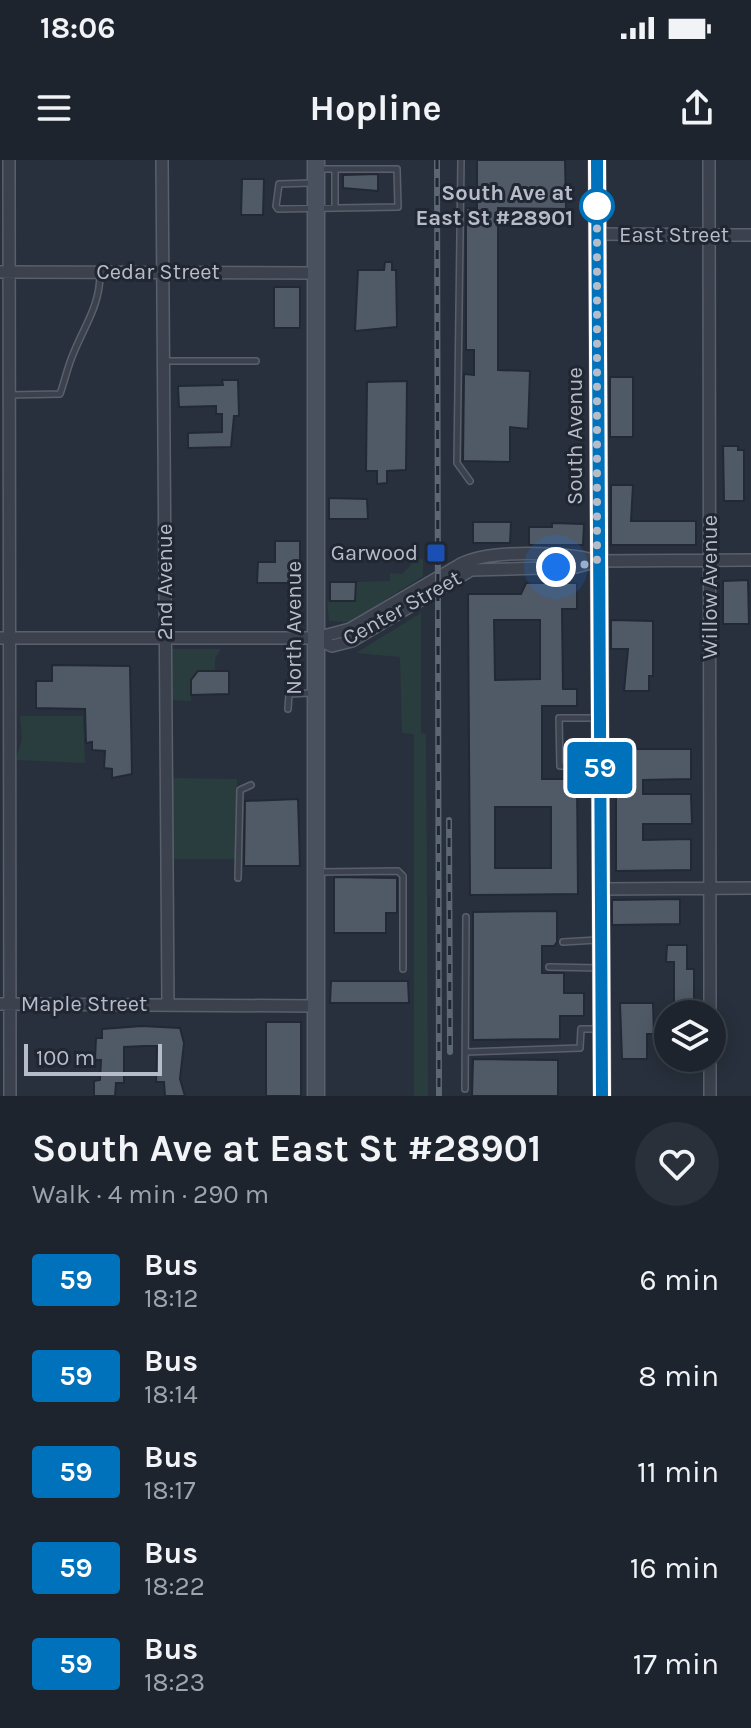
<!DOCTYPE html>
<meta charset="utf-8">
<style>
:root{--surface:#1d242d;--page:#2a3039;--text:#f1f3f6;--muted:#a0a4aa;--line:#3b4149}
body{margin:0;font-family:Karla,sans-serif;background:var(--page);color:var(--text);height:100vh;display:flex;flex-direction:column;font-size:30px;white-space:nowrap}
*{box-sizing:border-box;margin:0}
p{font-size:26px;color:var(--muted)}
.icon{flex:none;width:44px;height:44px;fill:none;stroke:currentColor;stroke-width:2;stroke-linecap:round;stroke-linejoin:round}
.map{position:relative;height:936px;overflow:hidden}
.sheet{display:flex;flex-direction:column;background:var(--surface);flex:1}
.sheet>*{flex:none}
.badge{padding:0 16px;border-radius:6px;font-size:28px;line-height:52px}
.controls{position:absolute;left:654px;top:840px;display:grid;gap:16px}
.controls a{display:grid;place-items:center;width:72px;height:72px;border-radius:50%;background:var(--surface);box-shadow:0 4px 20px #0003,0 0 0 2px var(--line);font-size:40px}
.scale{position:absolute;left:24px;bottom:20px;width:138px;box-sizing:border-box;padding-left:8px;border:4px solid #b7bdc8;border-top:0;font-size:22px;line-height:28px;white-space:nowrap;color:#b7bdc8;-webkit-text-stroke:6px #202732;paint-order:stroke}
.you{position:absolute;width:40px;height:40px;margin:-20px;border:6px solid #fff;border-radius:50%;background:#1a73e8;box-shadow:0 0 0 12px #1a73e833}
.map>.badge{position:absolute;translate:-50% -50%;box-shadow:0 0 0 4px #fff}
.round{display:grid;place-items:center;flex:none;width:84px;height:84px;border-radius:42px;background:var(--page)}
.summary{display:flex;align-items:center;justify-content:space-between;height:136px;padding:0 32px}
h1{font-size:38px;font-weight:700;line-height:60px}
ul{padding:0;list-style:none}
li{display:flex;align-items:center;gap:24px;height:96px;padding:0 32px}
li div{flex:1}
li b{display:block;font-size:30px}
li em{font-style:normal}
li .badge{min-width:88px;font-weight:700;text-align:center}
.status{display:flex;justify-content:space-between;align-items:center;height:56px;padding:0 40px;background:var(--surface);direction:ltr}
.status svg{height:22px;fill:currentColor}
header{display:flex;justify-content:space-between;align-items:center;height:104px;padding:0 32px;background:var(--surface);font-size:36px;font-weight:700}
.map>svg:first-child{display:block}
.green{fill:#2a3d3e}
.building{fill:#505a67;stroke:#222934;stroke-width:2;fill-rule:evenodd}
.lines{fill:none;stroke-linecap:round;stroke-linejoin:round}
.lane-casing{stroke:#59606b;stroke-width:8}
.street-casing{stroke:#59606b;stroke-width:14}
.secondary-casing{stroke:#59606b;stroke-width:19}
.lane{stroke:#3b424d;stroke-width:5}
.street{stroke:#3b424d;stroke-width:11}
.secondary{stroke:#49515f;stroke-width:16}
.rail-casing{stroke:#5d6673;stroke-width:6}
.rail{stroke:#202732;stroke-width:3;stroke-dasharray:9;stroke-linecap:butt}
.line-casing{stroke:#fff;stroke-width:18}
.line{stroke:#0072bc;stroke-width:12}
.walk{stroke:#b7bdc8;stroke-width:8;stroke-dasharray:0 14.4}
.stop-dot{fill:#fff;stroke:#0072bc;stroke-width:4}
.transit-dot{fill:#1a4fb4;stroke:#202732;stroke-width:3}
.labels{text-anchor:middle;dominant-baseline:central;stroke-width:6;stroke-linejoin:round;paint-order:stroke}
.stop-label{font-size:22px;font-weight:bold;fill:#b7bdc8;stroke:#202732;text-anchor:end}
.street-label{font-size:22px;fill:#b7bdc8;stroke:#202732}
.poi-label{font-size:22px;fill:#b7bdc8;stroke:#202732;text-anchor:end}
</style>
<div class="status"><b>18:06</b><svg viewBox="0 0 49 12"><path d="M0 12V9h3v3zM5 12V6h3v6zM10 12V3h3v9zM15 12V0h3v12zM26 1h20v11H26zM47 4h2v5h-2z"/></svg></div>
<header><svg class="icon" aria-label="menu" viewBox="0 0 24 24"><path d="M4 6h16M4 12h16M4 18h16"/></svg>Hopline<svg class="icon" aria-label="share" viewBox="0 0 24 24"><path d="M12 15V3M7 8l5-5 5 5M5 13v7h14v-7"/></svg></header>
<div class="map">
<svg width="751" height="936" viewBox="0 0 751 936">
<rect width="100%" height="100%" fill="#27303c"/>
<!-- green -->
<path class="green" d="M411,391H418V399H423V416L350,462L329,461L327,441H355V422L390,421V413L402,414L411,405Z
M421,453V573L426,574L428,936H414V574L402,573L400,497L356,493Z
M173,489H221L215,498V511H198L191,520V541L169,540V492Z
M20,556H83L85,603L16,600L22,579Z
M171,618L237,619L238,699H170Z"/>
<!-- building -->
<path class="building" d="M477,0H565L566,49L498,48V210L530,211L528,269L510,267V302L463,301L464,214L474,215V190H466V48H477Z
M378,14V31L343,28V15Z
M242,19H264L263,55H241Z
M385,102H392V110H396L397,167L355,171L358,110H384Z
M274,127H300V168H274Z
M610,217H633V277H610Z
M222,220H238L239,256H234L231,287L188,288V273L222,272V254H216V246L179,247L178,226L223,225Z
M407,221L406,310L387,311V323L377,324V311H366L367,222Z
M723,286H738V290H744V341H724Z
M611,325H633L631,361H696V385H611Z
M329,338L367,339L368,359H329Z
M473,362H511L510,383H473Z
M552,363L584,364L583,385H529V367H552Z
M275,381H300V423H257L258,402H275Z
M748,420L749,464H723V421Z
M330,422H356L355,441H330Z
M526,423H577V449H562L563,529H577V546H542V619H577L578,734L470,735L468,434H521ZM494,460H540V519L495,520ZM495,647H551V708H495Z
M611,460L653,461V516H649V531H624L628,489H611Z
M52,505L130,506L132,614L112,618V609L104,608L105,591L92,590V582L86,583L85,549L36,548V521H52Z
M198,511H229V534L191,535V520Z
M616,589H691V619L643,620V634H691L692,664H643V680L691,679V710L616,711Z
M298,639L300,706H244L245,641Z
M334,717L397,718V753H386V773H334Z
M680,739V764L612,765V740Z
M557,751V782L554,786H542V813H564V833H584V856H560V879L473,880V752Z
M667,785H687V809H694V854H674V802H666Z
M331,821H408L409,843H330Z
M620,843H653L654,874H647V899H622Z
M266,862H301V936H266Z
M142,866L180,868L184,883L180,919L185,936H165L164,922H156L157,886H145L124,887V923H116L115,936H94V921L100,920L101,900H95L96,878H102V869Z
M473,899L558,900V936H472Z"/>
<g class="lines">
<!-- lane casing -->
<g class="lane-casing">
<path id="lane" d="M461,0L457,303L470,321
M335,9V48
M312,23L279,24L276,46L278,49L398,47L397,9H321
M164,201H256
M10,235L60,234C65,220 68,205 74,192C85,165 100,145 100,114
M288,549L289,534L311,533
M599,606H560L559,558H599
M320,712L398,711L403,716V809
M238,718L240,630L251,625
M563,782L597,780
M549,807L600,808
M466,892L580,888L581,869H599
M465,929L466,757"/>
</g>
<!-- street casing -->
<g class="street-casing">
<path id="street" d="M9,0L10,936
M162,0L168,845
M709,0L710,854
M597,74L751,75
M0,112L316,113
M0,478H316L350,469L461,404C490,389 565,392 597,401L751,400
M316,478L332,486L352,481L471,410L576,407L597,401
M603,729L751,728
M0,844L315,846
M710,898V936"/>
</g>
<!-- secondary casing -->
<g class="secondary-casing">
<path id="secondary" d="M316,0V936
M597,0L602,936"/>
</g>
<!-- lane -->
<use href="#lane" class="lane"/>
<!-- street -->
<use href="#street" class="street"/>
<!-- secondary -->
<use href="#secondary" class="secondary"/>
<!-- rail casing -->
<g class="rail-casing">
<path id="rail" d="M437,0L439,936
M449,660L450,892"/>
</g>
<!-- rail -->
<use href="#rail" class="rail"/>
</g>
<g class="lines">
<!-- line casing -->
<g class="line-casing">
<path id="line" d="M597,0L602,936"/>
</g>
<!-- line -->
<use href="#line" class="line"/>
<!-- walk -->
<path class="walk" d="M556,407H576L597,401V46"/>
</g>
<!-- markers -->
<circle class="stop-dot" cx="597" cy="46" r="16"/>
<rect class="transit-dot" x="426" y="383" width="20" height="20" rx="4"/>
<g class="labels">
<!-- stop labels -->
<g class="stop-label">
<text x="573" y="33">South Ave at<tspan x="573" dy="25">East St #28901</tspan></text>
</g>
<!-- street labels -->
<g class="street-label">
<text x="674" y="75">East Street</text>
<text x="158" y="112">Cedar Street</text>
<text transform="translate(575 276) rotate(-90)">South Avenue</text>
<text transform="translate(165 422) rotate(-90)">2nd Avenue</text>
<text transform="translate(710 427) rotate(-90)">Willow Avenue</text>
<text transform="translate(402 448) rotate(-29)">Center Street</text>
<text transform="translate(294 468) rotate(-90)">North Avenue</text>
<text x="84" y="844">Maple Street</text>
</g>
<!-- poi labels -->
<g class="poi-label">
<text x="418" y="393">Garwood</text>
</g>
</g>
</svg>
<div class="controls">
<a><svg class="icon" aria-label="layers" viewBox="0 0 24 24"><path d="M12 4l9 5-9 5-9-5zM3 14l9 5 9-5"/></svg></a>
</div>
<div class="scale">100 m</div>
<div class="you" style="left:556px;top:407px"></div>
<b class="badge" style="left:600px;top:608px;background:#0072bc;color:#fff">59</b>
</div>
<section class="sheet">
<div class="summary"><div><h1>South Ave at East St #28901</h1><p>Walk · 4 min · 290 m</p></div><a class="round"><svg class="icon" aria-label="heart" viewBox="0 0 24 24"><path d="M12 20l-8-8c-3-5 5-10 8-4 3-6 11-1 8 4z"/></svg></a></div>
<ul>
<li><span class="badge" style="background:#0072bc;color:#fff">59</span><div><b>Bus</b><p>18:12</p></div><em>6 min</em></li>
<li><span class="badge" style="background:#0072bc;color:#fff">59</span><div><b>Bus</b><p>18:14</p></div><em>8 min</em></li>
<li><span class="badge" style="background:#0072bc;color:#fff">59</span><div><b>Bus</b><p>18:17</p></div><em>11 min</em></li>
<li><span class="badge" style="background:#0072bc;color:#fff">59</span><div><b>Bus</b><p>18:22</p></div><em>16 min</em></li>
<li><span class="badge" style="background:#0072bc;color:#fff">59</span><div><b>Bus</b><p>18:23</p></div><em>17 min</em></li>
</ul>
</section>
